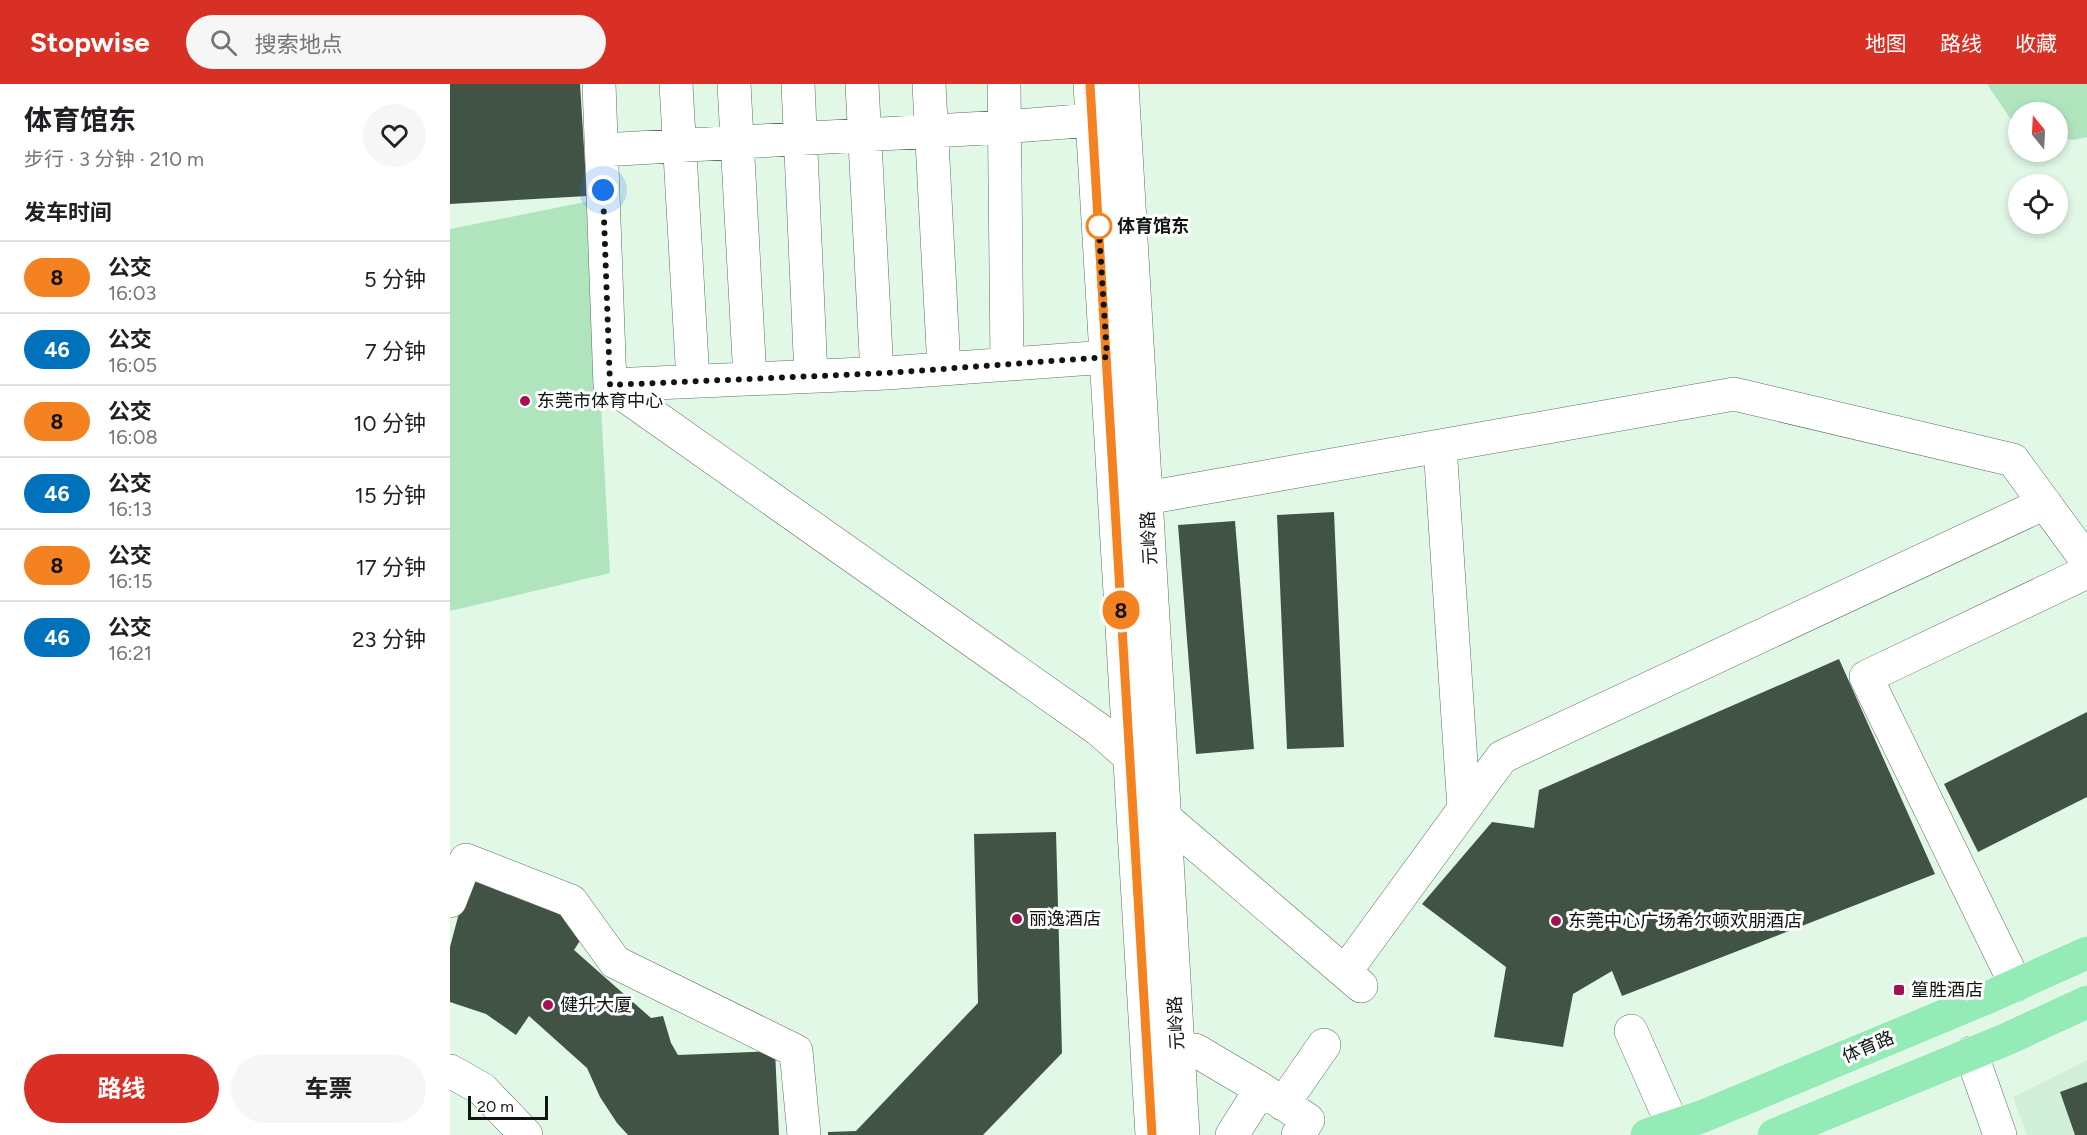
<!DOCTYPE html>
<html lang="zh">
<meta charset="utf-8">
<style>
:root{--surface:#fff;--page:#f6f6f6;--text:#202124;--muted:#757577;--line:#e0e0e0;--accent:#d93025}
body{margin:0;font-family:Figtree,"Noto Sans SC",sans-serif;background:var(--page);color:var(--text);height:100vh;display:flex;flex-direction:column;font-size:22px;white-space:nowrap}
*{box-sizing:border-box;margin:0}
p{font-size:20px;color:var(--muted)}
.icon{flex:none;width:33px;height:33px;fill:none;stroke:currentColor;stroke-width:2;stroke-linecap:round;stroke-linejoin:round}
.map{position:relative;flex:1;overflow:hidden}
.panel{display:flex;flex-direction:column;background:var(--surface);width:450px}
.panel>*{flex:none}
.badge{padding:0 12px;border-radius:20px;font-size:21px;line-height:39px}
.needle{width:39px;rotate:342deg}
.tools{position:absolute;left:1558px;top:18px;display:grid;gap:12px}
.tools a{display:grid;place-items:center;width:60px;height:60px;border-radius:50%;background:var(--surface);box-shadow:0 3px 9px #0003;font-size:30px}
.scale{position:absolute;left:18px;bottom:15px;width:80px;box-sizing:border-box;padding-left:6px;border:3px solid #0f1611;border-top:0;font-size:16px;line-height:21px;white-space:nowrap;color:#0f1611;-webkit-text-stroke:4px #fefefe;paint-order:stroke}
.you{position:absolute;width:30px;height:30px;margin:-15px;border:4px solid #fff;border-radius:50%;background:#1a73e8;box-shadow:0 0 0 9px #1a73e833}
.map>.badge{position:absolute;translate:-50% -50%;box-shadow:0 0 0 3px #fff}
h2{padding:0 24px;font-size:22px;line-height:54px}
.round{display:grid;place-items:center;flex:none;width:63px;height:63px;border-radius:32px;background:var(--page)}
.headline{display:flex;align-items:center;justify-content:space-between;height:102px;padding:0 24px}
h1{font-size:28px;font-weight:700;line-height:45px}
.button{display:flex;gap:12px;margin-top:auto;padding:12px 24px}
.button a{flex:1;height:69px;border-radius:36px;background:var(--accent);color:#fff;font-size:24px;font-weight:700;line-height:69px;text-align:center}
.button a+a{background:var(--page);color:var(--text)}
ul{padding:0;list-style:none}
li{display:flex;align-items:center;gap:18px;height:72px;padding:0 24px;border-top:2px solid var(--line)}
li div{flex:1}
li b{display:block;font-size:22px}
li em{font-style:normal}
li .badge{min-width:66px;font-weight:700;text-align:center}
header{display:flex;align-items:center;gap:36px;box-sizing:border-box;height:84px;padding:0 30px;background:var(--accent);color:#fff}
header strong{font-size:28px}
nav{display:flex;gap:33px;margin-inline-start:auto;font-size:21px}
.search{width:420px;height:54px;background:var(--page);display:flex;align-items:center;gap:15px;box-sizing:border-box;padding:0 21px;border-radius:33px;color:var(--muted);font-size:22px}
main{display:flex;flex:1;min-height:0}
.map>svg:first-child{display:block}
.built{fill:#d2efd9}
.green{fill:#b0e4bd}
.building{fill:#415345}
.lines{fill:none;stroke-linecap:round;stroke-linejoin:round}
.minor-casing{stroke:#5d6f61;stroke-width:34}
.major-casing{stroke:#fff;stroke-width:34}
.minor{stroke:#fff;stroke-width:33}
.major{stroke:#95ebb5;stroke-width:33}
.line-casing{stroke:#fff;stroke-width:14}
.line{stroke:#f58220;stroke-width:9}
.walk{stroke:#0f1611;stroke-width:6;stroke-dasharray:0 10.8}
.stop-dot{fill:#fff;stroke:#f58220;stroke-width:3}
.poi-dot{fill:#a31152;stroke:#fefefe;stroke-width:2}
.labels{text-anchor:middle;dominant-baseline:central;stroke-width:6;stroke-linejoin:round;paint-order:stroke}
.stop-label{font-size:18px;font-weight:bold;fill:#0f1611;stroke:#fefefe;text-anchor:start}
.poi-label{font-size:18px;fill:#0f1611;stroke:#fefefe;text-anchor:start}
.street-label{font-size:18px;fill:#0f1611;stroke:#fefefe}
</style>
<header>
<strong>Stopwise</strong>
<div class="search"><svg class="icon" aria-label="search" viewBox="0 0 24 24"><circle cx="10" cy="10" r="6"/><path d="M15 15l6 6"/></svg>搜索地点</div>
<nav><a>地图</a><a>路线</a><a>收藏</a></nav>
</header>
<main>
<section class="panel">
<div class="headline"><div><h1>体育馆东</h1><p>步行 · 3 分钟 · 210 m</p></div><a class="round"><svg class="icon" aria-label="heart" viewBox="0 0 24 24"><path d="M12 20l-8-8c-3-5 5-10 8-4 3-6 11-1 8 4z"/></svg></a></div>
<h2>发车时间</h2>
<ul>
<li><span class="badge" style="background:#f58220;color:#111">8</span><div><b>公交</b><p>16:03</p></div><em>5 分钟</em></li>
<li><span class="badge" style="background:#0072bc;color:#fff">46</span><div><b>公交</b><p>16:05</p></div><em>7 分钟</em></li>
<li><span class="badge" style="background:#f58220;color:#111">8</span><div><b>公交</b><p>16:08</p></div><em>10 分钟</em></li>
<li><span class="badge" style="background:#0072bc;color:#fff">46</span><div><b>公交</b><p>16:13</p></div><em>15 分钟</em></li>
<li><span class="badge" style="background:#f58220;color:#111">8</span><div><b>公交</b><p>16:15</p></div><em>17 分钟</em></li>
<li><span class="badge" style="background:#0072bc;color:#fff">46</span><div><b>公交</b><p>16:21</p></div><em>23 分钟</em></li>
</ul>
<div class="button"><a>路线</a><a>车票</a></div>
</section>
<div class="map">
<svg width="1637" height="1051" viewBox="0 0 1637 1051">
<rect width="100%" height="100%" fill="#e2f8e7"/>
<!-- built -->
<path class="built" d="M1637,976V1051H1577L1563,1013Z"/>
<!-- green -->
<path class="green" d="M1537,0H1637V53L1624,56L1608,53V28H1569V43H1566Z
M140,117L160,489L0,527V145Z"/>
<!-- building -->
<path class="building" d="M0,0H130L137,112L0,120Z
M884,428L894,663L837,665L827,431Z
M785,437L804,665L746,670L728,441Z
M1389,575L1485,790L1172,912L1162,887L1123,910L1113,963L1044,953L1056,883L972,820L1042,738L1084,744L1089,706Z
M1637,628V713L1528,768L1494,700Z
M606,748L612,969L533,1051H378V1048L406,1047L528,919L524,750Z
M18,795L68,808L113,832L135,849L124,866L201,934L213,932L221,959L228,971L325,967L329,1051H178L167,1039L150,1013L137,984L79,932L66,951L36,930L0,918V863Z
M1637,998V1051H1625L1610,1008Z"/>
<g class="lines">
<!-- minor casing -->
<g class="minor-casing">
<path id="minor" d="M149,0L160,301L437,289L657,273
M226,0L243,297
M284,0L300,295
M348,0L361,292
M412,0L427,290
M479,0L494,284
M554,0L557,279
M640,0L702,1051
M672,0L733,1051
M152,66L554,43L642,36
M160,301L648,645L680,673
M990,362L1014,725
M696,414L1284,310L1563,376L1637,477
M715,734L911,902
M0,817L16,776L121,817L165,878L346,967L354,1051
M895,888L1052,673L1595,419
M1566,901L1416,593L1637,488
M1181,947L1223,1042
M745,966L811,1005
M1521,969L1550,1051
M0,987L32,1005L76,1051
M833,1020L874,961
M782,1051L811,1005L858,1036L848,1051"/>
</g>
<!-- major casing -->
<g class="major-casing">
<path id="major" d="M1197,1051L1251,1033L1539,913L1637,869
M1324,1051L1557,955L1637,918"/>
</g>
<!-- minor -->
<use href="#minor" class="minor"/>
<!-- major -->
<use href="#major" class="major"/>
</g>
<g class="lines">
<!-- line casing -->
<g class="line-casing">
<path id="line" d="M640,0L702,1051"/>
</g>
<!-- line -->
<use href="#line" class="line"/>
<!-- walk -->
<path class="walk" d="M153,106L160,301L437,289L657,273L648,131L649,142"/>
</g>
<!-- markers -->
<circle class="stop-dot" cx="649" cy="142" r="12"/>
<g class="poi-dot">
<circle cx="75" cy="317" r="6"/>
<circle cx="567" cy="835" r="6"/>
<circle cx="1106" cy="837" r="6"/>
<rect x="1443" y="900" width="12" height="12" rx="3"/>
<circle cx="98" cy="921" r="6"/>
</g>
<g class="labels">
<!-- stop labels -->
<g class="stop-label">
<text x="667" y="142">体育馆东</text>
</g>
<!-- poi labels -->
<g class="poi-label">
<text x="87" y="317">东莞市体育中心</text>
<text x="579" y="835">丽逸酒店</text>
<text x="1118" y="837">东莞中心广场希尔顿欢朋酒店</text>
<text x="1461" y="906">篁胜酒店</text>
<text x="110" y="921">健升大厦</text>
</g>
<!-- street labels -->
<g class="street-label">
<text transform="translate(699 454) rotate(-93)">元岭路</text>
<text transform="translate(726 939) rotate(-93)">元岭路</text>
<text transform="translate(1418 963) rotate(-23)">体育路</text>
</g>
</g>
</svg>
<div class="tools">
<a><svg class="needle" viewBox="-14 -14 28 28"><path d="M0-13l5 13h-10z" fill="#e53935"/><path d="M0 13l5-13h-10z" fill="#757577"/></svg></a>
<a><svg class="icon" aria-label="locate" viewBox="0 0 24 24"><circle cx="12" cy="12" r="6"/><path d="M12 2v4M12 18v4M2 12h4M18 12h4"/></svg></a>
</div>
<div class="scale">20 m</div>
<div class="you" style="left:153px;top:106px"></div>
<b class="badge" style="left:671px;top:526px;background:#f58220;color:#111">8</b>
</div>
</main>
